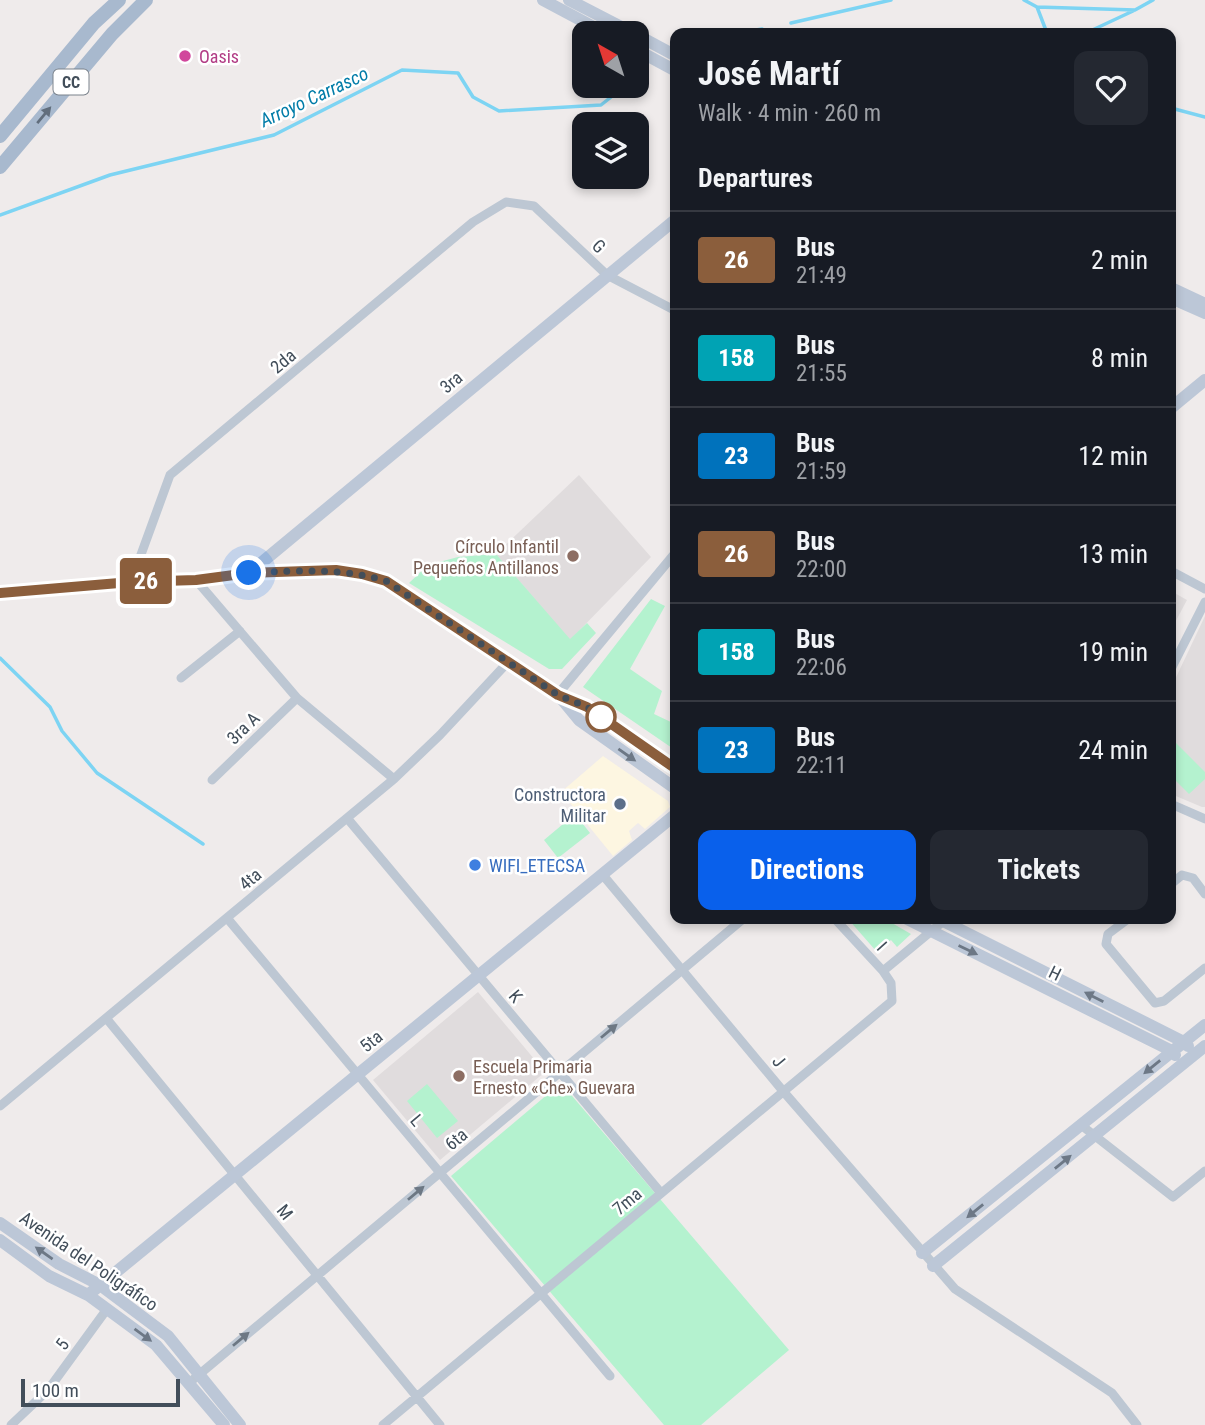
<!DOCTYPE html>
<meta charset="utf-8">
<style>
:root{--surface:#171b24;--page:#242831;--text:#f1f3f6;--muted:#9ea1a6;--line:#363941;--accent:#0960eb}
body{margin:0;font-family:"Roboto Condensed",sans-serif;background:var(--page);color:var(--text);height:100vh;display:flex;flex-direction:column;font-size:26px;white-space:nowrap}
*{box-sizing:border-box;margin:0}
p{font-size:23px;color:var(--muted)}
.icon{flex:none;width:38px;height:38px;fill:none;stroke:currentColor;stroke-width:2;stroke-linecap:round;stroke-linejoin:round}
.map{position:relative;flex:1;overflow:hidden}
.details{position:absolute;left:670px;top:28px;width:506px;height:896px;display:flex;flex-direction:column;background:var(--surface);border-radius:14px;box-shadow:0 4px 10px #0003}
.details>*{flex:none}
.badge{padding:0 14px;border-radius:5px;font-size:24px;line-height:46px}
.needle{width:46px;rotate:321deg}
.tools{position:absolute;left:572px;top:21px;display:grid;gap:14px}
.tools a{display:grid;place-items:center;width:77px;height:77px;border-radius:14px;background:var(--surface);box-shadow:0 4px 10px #0003;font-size:35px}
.scale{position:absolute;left:21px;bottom:18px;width:159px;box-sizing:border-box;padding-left:7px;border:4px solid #424e5a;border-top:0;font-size:19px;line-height:24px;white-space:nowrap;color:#424e5a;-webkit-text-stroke:5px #fff;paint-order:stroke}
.you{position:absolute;width:35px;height:35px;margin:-18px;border:5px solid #fff;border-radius:50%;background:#1a73e8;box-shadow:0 0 0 10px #1a73e833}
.map>.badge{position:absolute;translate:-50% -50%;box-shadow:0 0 0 4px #fff}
h2{padding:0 28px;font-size:26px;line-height:63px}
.round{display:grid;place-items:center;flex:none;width:74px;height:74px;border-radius:14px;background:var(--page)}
.headline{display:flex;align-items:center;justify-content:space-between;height:119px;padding:0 28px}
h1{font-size:33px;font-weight:700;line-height:52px}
.primary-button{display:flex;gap:14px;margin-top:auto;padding:14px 28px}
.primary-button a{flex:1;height:80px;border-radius:14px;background:var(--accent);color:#fff;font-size:28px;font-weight:700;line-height:80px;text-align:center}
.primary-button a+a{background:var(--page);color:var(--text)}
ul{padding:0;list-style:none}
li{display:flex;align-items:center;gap:21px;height:98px;padding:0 28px;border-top:2px solid var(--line)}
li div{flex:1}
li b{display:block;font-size:26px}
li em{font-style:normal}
li .badge{min-width:77px;font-weight:700;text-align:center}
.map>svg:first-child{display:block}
.commercial{fill:#fdf6e1}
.education{fill:#e0dcdd}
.green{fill:#b4f2cf}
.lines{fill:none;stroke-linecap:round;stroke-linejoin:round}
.stream{stroke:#7dd4f3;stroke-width:3.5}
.street{stroke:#bdc7d3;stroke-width:9}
.secondary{stroke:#bcc7d7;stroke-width:12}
.primary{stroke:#a8b9ce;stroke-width:14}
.oneway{fill:#616e7d}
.oneway2{fill:#6d7886}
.oneway3{fill:#6d7884}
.line-casing{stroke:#fff;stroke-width:16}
.line{stroke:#8b5e3c;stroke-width:10}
.walk{stroke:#424e5a;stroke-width:7;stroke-dasharray:0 12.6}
.hotel-dot{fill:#d1479c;stroke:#fff;stroke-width:2.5}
.education-dot{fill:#8d6e63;stroke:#fff;stroke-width:2.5}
.stop-dot{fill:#fff;stroke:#8b5e3c;stroke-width:3.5}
.service-dot{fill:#5c6f8a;stroke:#fff;stroke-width:2.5}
.shop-dot{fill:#3f7fe0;stroke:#fff;stroke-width:2.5}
.labels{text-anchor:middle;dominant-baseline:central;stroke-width:5;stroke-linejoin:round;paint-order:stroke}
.shield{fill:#fff;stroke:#7b838c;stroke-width:2}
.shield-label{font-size:16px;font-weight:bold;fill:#424e5a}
.hotel-label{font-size:18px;fill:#b23c85;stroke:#fff;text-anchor:start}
.street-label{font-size:18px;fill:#424e5a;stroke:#fff}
.education-label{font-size:18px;fill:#785e54;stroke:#fff;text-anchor:end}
.service-label{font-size:18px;fill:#4e5e75;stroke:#fff;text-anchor:end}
.shop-label{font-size:18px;fill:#366cbe;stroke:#fff;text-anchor:start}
.water-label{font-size:19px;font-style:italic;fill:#017ca8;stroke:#fff}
</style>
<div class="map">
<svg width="1205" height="1425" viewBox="0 0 1205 1425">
<rect width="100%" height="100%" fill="#efebeb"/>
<!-- commercial -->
<path class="commercial" d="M603,756L668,801L670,807L645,829L638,823L629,831L632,840L613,856L561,792Z"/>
<!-- education -->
<path class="education" d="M579,475L651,557L570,640L496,554Z
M1171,591L1187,600L1171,630Z
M1205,616V807H1202L1171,794V688Z
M478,992L545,1072L440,1160L373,1080Z"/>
<!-- green -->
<path class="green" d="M496,554L570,639L587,623L596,633L562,669H549L409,583L428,565L458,557Z
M651,599L665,606L630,669L662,691L654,714L675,724V750L583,687Z
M1172,739L1205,772V779L1189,794L1171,776Z
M575,814L590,833L558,858L544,840Z
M848,919H885L911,934L897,947L891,940L877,952Z
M561,1083L789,1350L701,1425H664L451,1176Z
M427,1084L458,1121L437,1138L407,1101Z"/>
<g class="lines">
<!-- stream -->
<path class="stream" d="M1024,0L1037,7L1135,10L1153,0
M1037,7L1047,33
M791,23L891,0
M738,33L762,29
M1086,33L1133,11
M637,77L640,75
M1171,108L1205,117
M0,215L110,175L274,135L402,70L458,73L473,97L499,111L601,105L625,86
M0,658L50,707L62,731L97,773L203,844"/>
<!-- street -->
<path class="street" d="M1171,571L1205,589
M196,580L297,698L394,779
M131,582L170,475L473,222L506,202L534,206L607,275L676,311
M1171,669L1205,602
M181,678L240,631
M558,694L676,552
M212,780L297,698
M1171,804L1205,819
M347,818L661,1193
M602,874L783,1091L955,1289L1112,1393L1137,1425
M1171,884L1182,875L1193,878L1205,894
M227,918L610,1376
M1128,919L1108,934L1106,944L1155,1003L1164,1001L1205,968
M883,971L946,919
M106,1018L440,1425
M0,1106L394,779L440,735L508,662
M1081,1125L1173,1197L1205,1171
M189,1383L743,919
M11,1425L48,1390L107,1309
M383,1425L892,1001L891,983L883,971L835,919"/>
<!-- secondary -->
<path class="secondary" d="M543,0L605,33
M569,0L633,33
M637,35L676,56
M637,50L676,71
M1171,288L1205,304
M1171,298L1205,313
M1171,408L1205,380
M249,573L676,219
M0,593C65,587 129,583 194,580C212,579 229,575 247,573C293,568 341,567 386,581L558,694L587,707L676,769
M560,697L579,720L676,789
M907,919L1172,1051L1175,1055
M939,919L1184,1042L1188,1046
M0,1223L59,1264L100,1285L168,1336L240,1425
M0,1240L49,1276L88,1295L156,1345L224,1425
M922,1253L1205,1025
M933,1266L1205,1046
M88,1295L676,814"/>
<!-- primary -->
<path class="primary" d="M0,136L94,23L119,0
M0,167L112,34L146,0"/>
</g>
<!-- one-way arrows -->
<defs><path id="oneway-solid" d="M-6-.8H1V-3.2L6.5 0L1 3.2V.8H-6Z" transform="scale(1.75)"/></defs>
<use class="oneway" href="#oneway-solid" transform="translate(44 115) rotate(-50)"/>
<g class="oneway2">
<use href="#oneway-solid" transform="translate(627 755) rotate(35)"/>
<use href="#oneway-solid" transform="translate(968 950) rotate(26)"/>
<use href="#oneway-solid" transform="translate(1094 997) rotate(-153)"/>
<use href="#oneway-solid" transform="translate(1152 1067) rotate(141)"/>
<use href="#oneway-solid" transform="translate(1063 1162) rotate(-39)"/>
<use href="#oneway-solid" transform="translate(975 1211) rotate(141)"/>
<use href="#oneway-solid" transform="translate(44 1253) rotate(-145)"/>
<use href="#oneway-solid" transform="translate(143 1335) rotate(36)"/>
</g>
<g class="oneway3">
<use href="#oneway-solid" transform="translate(609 1031) rotate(-40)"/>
<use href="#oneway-solid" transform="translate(416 1193) rotate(-40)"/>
<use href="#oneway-solid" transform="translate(241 1339) rotate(-40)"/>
</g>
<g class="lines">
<!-- line casing -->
<g class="line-casing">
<path id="line" d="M0,593L131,582L196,580L249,573L336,570L362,574L386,581L558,695L587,707L676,769"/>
</g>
<!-- line -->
<use href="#line" class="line"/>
<!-- walk -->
<path class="walk" d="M249,573C297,571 340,567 386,581L558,695L587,707L609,723L601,717"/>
</g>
<!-- markers -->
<circle class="hotel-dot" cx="185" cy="56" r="7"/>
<g class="education-dot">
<circle cx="573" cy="556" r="7"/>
<circle cx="459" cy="1076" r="7"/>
</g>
<circle class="stop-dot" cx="601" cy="717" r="14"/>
<circle class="service-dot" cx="620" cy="804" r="7"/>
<circle class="shop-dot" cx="475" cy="865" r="7"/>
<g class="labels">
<!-- shield labels -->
<rect class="shield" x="53.5" y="69.5" width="35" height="25" rx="5"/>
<g class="shield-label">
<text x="71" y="82">CC</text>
</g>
<!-- hotel labels -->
<g class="hotel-label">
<text x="199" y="56">Oasis</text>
</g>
<!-- street labels -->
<g class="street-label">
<text transform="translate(599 246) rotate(44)">G</text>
<text transform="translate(283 361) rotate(-40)">2da</text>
<text transform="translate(451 382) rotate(-40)">3ra</text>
<text transform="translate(243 728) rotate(-44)">3ra A</text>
<text transform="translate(250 879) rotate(-40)">4ta</text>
<text transform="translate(882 946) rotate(48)">I</text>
<text transform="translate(1055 973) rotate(26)">H</text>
<text transform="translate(516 996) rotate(50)">K</text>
<text transform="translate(371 1041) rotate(-39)">5ta</text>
<text transform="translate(779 1061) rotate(50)">J</text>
<text transform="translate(417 1120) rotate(50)">L</text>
<text transform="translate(456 1139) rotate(-40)">6ta</text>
<text transform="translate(627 1201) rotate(-40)">7ma</text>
<text transform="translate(285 1212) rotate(51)">M</text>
<text transform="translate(89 1261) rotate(34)">Avenida del Poligráfico</text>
<text transform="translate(62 1344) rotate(-54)">5</text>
</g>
<!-- education labels -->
<g class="education-label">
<text x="559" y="546">Círculo Infantil<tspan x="559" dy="21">Pequeños Antillanos</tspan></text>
<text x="473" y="1066" text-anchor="start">Escuela Primaria<tspan x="473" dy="21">Ernesto «Che» Guevara</tspan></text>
</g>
<!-- service labels -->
<g class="service-label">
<text x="606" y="794">Constructora<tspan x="606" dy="21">Militar</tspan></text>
</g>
<!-- shop labels -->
<g class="shop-label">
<text x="489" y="865">WIFI_ETECSA</text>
</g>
<!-- water labels -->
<g class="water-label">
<text transform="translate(314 97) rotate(-25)">Arroyo Carrasco</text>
</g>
</g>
</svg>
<div class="tools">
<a><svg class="needle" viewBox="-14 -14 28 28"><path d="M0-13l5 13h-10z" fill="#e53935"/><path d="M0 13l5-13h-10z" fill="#9ea1a6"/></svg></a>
<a><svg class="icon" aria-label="layers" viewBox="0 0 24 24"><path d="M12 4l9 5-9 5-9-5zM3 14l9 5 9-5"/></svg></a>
</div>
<div class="scale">100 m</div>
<div class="you" style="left:249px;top:573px"></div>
<b class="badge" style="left:146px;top:581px;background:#8b5e3c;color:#fff">26</b>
<section class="details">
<div class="headline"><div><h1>José Martí</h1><p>Walk · 4 min · 260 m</p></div><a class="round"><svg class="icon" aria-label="heart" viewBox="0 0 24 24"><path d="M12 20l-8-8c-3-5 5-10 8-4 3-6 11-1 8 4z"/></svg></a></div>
<h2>Departures</h2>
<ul>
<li><span class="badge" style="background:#8b5e3c;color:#fff">26</span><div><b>Bus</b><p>21:49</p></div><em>2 min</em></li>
<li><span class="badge" style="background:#00a3b4;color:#fff">158</span><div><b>Bus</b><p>21:55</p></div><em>8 min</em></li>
<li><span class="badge" style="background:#0072bc;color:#fff">23</span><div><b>Bus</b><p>21:59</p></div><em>12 min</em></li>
<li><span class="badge" style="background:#8b5e3c;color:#fff">26</span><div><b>Bus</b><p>22:00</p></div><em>13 min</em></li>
<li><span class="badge" style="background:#00a3b4;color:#fff">158</span><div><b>Bus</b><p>22:06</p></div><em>19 min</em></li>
<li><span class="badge" style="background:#0072bc;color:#fff">23</span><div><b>Bus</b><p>22:11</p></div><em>24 min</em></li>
</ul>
<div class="primary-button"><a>Directions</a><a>Tickets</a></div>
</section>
</div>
